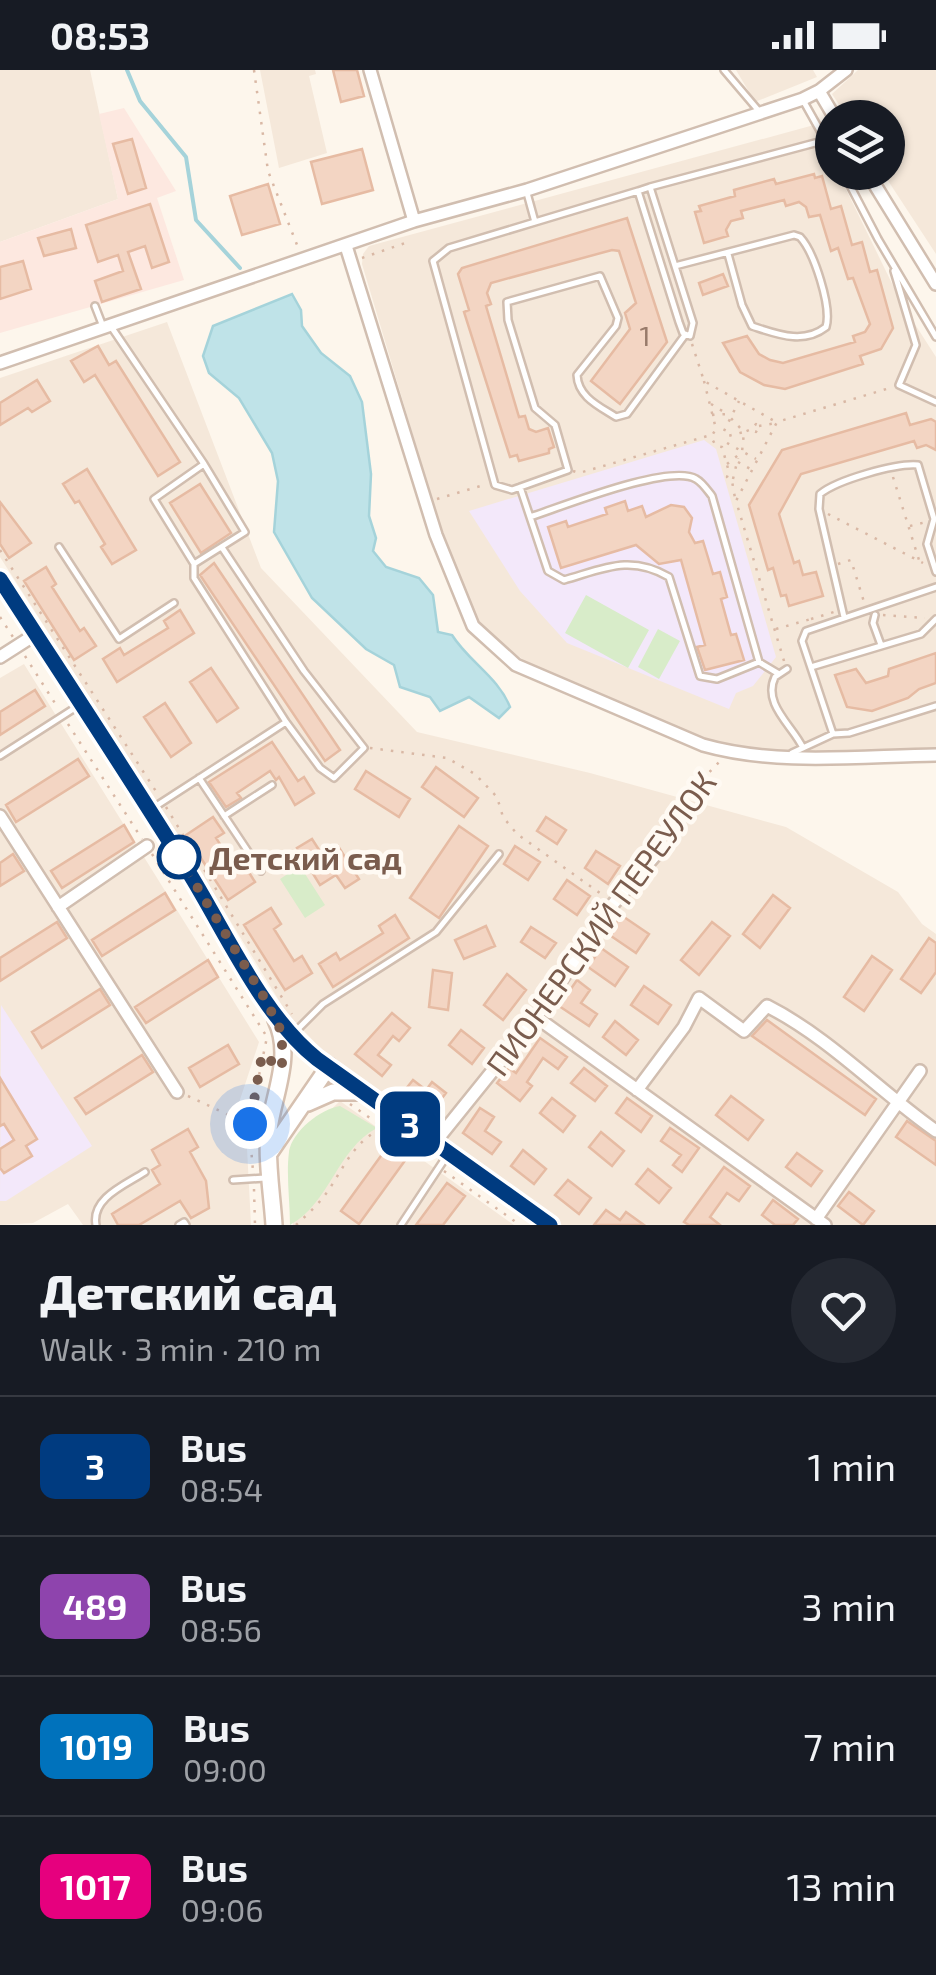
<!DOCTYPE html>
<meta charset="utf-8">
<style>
:root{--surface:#171b24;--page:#242831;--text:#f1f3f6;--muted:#9ea1a6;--line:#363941}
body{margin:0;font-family:"Exo 2",sans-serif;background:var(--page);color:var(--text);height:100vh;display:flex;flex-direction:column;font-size:38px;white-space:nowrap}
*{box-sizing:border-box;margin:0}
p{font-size:32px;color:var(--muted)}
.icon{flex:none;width:55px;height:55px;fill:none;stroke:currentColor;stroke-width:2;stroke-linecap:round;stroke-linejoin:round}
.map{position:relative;height:1155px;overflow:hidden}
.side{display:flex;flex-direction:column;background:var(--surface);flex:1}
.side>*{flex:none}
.badge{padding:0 20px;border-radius:15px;font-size:35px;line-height:65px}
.tools{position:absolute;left:815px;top:30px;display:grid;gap:20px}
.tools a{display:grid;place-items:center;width:90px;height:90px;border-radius:50%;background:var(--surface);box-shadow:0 2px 8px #0004;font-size:50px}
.you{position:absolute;width:50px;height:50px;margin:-25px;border:8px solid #fff;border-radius:50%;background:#1a73e8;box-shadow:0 0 0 15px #1a73e833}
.map>.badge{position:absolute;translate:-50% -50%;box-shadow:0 0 0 5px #fff}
.round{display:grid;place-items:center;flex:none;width:105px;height:105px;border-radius:52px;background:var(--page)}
.headline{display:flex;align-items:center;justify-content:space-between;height:170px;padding:0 40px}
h1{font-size:48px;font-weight:800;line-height:75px}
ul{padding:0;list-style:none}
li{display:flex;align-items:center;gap:30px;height:140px;padding:0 40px;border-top:2px solid var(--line)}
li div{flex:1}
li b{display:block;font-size:38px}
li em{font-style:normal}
li .badge{min-width:110px;font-weight:700;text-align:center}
.status{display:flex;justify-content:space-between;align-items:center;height:70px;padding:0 50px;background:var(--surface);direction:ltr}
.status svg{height:28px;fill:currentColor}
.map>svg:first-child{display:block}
.residential{fill:#f5e8da}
.commercial{fill:#fde8e0}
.education{fill:#f3e8fa}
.green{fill:#d8ecc9}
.water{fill:#bfe3e8;stroke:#a5d3da;stroke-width:2.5}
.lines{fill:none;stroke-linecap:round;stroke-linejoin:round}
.stream{stroke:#a5d3da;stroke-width:4}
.building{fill:#f3d5c3;stroke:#e6bba3;stroke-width:2.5}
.lane-casing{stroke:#d1beb0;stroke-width:10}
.street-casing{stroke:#d1beb0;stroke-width:16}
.secondary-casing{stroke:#d6c0b0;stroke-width:20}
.path{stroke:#d9b8a5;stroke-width:2.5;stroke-dasharray:2.5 8;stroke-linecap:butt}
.lane{stroke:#fff;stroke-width:5}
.street{stroke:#fff;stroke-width:11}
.secondary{stroke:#fff;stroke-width:15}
.line-casing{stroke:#fff;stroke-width:22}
.line{stroke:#003b80;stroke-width:15}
.walk{stroke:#7a5c4d;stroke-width:10;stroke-dasharray:0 18}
.stop-dot{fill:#fff;stroke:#003b80;stroke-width:5}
.labels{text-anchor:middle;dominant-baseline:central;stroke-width:9;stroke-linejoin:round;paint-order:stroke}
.number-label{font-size:28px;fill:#987a6a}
.stop-label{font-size:32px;font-weight:bold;fill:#7a5c4d;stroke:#fffaf3;text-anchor:start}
.street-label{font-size:32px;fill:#7a5c4d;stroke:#fffaf3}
</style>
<div class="status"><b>08:53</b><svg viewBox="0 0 49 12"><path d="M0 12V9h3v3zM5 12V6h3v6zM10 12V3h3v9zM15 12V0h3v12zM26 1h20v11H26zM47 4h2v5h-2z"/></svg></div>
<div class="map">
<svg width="936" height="1155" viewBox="0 0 936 1155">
<rect width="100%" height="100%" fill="#fdf6ec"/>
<!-- residential -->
<path class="residential" d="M0,0H90L118,129L0,172Z
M260,0H315L316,4L309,6L327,83L279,98Z
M736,0H813L817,7L755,32Z
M858,0H936V184L883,103L888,102V48L847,47L832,24Z
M814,55L832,91V102L838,103L902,234L936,287V681L820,683L751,680L719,674L528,593L486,563L471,543L458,516L362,194L363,184L369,176Z
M167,252L261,498L417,662L590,703L786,757L898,822L922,854L936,864V1155H562L324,982L286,942L179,767L0,487V308Z
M24,594L259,972L233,1051L247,1078L251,1155H83L68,1134L33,1153L0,1155V608Z
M340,1031L514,1155H293L289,1080Z"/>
<!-- commercial -->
<path class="commercial" d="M124,38L176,121L157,128L184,210L0,263V172L118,129L99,44Z"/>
<!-- education -->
<path class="education" d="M704,370L716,379L776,587L753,616L736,623L729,639L567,573L520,521L469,441Z
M1,935L92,1076L6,1131H0Z"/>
<!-- green -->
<path class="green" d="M586,525L649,560L628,598L565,563Z
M658,559L680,571L659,609L638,597Z
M300,796L325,835L305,848L280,809Z
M340,1036L377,1058C337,1079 330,1133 290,1155C290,1132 286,1105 289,1082C292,1061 321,1039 340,1036Z"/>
<!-- water -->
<path class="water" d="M292,224L301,240L302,256L321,283L350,306L362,332L371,404L369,446L376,468L373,481L386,497L419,508L433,525L438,562L452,565C469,592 498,607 510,637L499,648L469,627L440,641L430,627L400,617L394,595L366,579L312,528L274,462L278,411L272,383L239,328L209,303L203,286L213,256Z"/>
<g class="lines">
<!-- stream -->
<path class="stream" d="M127,0L140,31L186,87L196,150L240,198"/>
</g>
<!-- building -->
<path class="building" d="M333,0H357L364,26L341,32Z
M132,69L146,118L128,124L113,74Z
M362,79L373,120L322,134L311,92Z
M814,104L815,108L822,106L831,139L841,136L852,175L862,172L870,202L877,200L893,258L881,279L860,286L863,294L785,319L764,315L740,302L723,273L747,266L759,284L770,290L783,293L855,272L853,266L865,262L870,254L853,208L848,209L838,178L831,181L820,145L809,147L806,137L799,132L786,136L784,130L741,141L743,148L731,151L726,160L728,166L704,173L695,142L701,141L699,136L735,126L734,120L774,109L776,114Z
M268,114L280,154L242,165L230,126Z
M150,134L169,192L152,198L145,176L128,182L141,219L102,232L95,211L123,201L118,185L98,192L86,155Z
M627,148L667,272L620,334L591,311L630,259L625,243L636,233L619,181L612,180L491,213L487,223L491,234L486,236L519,347L525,346L529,359L536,362L548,358L554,377L549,379V383L519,391L517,385L510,387L464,242L469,240L458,204L462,198Z
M71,159L76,178L44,186L38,168Z
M23,191L31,219L0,229V197Z
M723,204L728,216L703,225L699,213Z
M98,276L109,295L116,291L180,392L158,406L95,305L84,312L71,291Z
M37,310L50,331L32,342L28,338L0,355V333Z
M906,343L910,355L931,349L936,352V380L926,375L917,378L914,371L801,404L779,444L794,493L799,491L803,505L816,502L823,526L789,536L786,525L781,526L773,498L768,500L749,435L782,380Z
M87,399L136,480L112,494L101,477L105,474L79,431L75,433L63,414Z
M200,414L231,463L201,483L170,433Z
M625,431L628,441L642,436L646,447L671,435L684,437L692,448L689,462L695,473L703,471L713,504L720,502L727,527L721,529L731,565L736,564L744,590L705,600L697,577L705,575L681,490L659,494L636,475L561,498L548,457L566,451L568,457L607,444L605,438Z
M0,432L31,473L9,488L0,474Z
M214,493L340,680L325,691L200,505Z
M46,497L56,514L52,517L80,561L84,558L96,576L74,590L24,511Z
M180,540L194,563L117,612L103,589L120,578L124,585L168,558L164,551Z
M936,583V613L919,619L908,628L872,641L847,637L835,605L856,599L866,613L888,606L889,599Z
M211,598L238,638L217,652L190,612Z
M35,620L45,636L0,665V642Z
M165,633L191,673L171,687L144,647Z
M272,672L298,711L304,707L314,723L295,735L279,707L276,710L270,701L237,723L241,728L226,737L209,712Z
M78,689L89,706L16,752L6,735Z
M436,697L478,728L464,747L422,717Z
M366,701L410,729L399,747L355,719Z
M213,747L224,763L216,768L237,801L245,796L255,812L228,830L186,765Z
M546,747L566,760L557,774L537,761Z
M124,755L134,772L62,818L51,801Z
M459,756L488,776L439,848L410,828Z
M312,769L323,786L338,776L359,809L345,818L336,805L320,815L297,778Z
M515,776L540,792L528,810L504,794Z
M596,781L620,796L608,814L585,798Z
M13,784L24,801L0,816V793Z
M567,810L590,826L577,845L554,829Z
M165,823L175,840L102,886L92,870Z
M773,825L790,838L760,878L743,864Z
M271,838L281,854L274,859L294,891L302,886L312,903L285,920L244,855Z
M395,845L409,868L333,917L319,894L336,883L340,890L383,863L379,856Z
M621,845L649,864L636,883L608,864Z
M57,852L67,868L0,911V888Z
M712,852L730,866L699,905L681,890Z
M486,856L495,876L464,889L455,870Z
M531,857L556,873L545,888L521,872Z
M929,868L936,873V902L921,923L901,909Z
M601,878L628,897L615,916L588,897Z
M872,886L892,900L864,941L844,927Z
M208,890L218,907L146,953L135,937Z
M433,900L452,903L448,940L429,937Z
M507,904L526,920L503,950L484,935Z
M577,910L590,920L581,933L597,944L589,956L559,936Z
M644,916L671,935L658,954L631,935Z
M100,919L110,935L42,978L32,962Z
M392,943L410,958L399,971L393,966L378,985L391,995L382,1006L355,984Z
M767,950L876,1029L865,1045L752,966Z
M615,951L638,970L626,985L603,967Z
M461,960L484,978L472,994L449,975Z
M540,968L567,987L558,999L543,988L527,1012L532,1016L520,1031L497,1013L509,998L516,1003Z
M228,975L239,994L200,1017L189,998Z
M142,985L153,1002L86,1044L75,1028Z
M584,998L607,1016L595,1031L571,1013Z
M0,1008L37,1069L26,1076L32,1086L4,1103L0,1098V1079L14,1070L4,1054L0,1056Z
M413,1010L426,1020L432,1012L446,1023L432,1041L405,1020Z
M731,1026L763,1050L748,1070L716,1045Z
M552,1028L575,1046L563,1062L540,1043Z
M627,1028L652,1046L641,1062L616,1043Z
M480,1038L494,1047L485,1061L501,1072L492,1084L463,1063Z
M907,1051L936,1071V1095L896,1067Z
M670,1058L699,1078L682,1102L673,1095L681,1085L661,1071Z
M188,1059L198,1077L190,1082L206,1111L209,1138L191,1148L180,1131L139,1155H118L112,1144L160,1114L152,1100L160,1095L152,1080Z
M601,1062L624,1081L612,1096L589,1077Z
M391,1072L409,1085L359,1154L341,1141Z
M523,1080L546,1099L534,1114L511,1096Z
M797,1083L822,1101L811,1116L786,1097Z
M724,1097L750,1116L739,1131L727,1123L710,1147L720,1155H689L684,1152Z
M648,1099L671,1118L659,1133L636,1114Z
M568,1110L591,1128L579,1144L555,1125Z
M447,1113L465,1126L443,1155H416Z
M849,1122L874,1141L863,1155L838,1136Z
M773,1130L798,1149L793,1155H775L762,1145Z
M606,1140L620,1150L626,1142L644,1155H594Z"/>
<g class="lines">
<!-- lane casing -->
<g class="lane-casing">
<path id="lane" d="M724,0L758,40
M804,32L832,82
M843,102L878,169L936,267
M650,117L826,70
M527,123L535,152L449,178L433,191L495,415L512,420L568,400L555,355L535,338L508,250L507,232L600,206L618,248L616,256L577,305C578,327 599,336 616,347L627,344L685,265
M535,152L638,121L679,252L683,263L690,266L693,253L650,117L638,121
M675,196L794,165L800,167C814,182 832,237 826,257C803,275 777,264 752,256L742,235L728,184
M894,201L916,275L899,315L936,332
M95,236L102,254
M110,255L204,394L245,462L194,494
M204,394L154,429L194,494V508L286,652L320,698L334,708L364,678L304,601L223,479
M520,417L548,501L564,510C603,499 630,484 669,507L700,606L717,609L759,592L779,604
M530,447C561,437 670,393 696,409C702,412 708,421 712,426L759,592
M59,477L119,569L174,533
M875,545L873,553L881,575
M844,547L819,439L820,424C837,410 896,393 918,395L934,449L927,474L936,502
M811,597L921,564L936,549
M787,599L775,607C762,634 793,656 803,678
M833,664L849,663L936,636
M792,683L833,664L802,571L806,561L936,517
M0,686L78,636
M199,708L261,801
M150,740L286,652
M224,746L272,715
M294,963L323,934L436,862L499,784
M233,1110L265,1108
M96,1155C91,1128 125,1115 145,1102
M179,1155L184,1152L186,1155
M401,1155L448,1084"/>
</g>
<!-- street casing -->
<g class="street-casing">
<path id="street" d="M370,0L414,151
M819,21L835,48
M867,102L936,214
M346,176L436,465L473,556L516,595L703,675C777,696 860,686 936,685
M0,293L414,151L527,120L803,29L819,21L846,0
M0,587L36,564
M0,746L177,1022
M58,837L147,776
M536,947L825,1155
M637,1020L684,957L699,928L744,961L767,936C830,968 879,1021 936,1061
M436,1071L536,947L614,833L658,782
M816,1149L920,1001"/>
</g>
<!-- secondary casing -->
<g class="secondary-casing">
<path id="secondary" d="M0,509C64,608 129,706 191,806C227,865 263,946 317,989L550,1155
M308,1033L333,1022H362
M270,1082L329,996
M274,1155C272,1124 266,1090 269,1059C274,1023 293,986 276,950"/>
</g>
<!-- path -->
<path class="path" d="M254,0L268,101L299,180
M362,188L408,172
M692,274L704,311L776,352
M704,311L716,359L711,367L716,376L722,377L729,402L727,407L732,411L735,428
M711,334L724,342
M712,345L727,344L744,362L728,366
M759,356L776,353
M724,361L739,331
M727,373L756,389
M738,392L752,400
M727,394L742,382L744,362L752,359L756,354L759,356L756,362L752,359
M573,401L579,403L711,365
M893,407L919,490
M733,409L738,388
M437,429L487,414
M828,444L923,493
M910,456L926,452
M0,480L159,726
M838,494L851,490L864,532
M883,545L925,548
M0,547L13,567
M811,549L834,542
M776,559L811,549
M25,586L58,638
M784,591L736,431L777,352L893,317
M68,654L142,769
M370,678L447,688L475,704L497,727L503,747L517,764L604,826
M166,737L292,944
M664,772L697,715L722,689
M152,784L267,967L249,1054L253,1101
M188,1026L248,1054
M350,1034L434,1093
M444,1101L520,1155
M254,1119L255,1155
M296,1155C308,1144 321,1132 330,1118C346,1093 355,1071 384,1057"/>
<!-- lane -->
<use href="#lane" class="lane"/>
<!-- street -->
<use href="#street" class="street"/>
<!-- secondary -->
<use href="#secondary" class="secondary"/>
</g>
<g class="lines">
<!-- line casing -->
<g class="line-casing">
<path id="line" d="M0,509C64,608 129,706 191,806C227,865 263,946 317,989L550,1155"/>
</g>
<!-- line -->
<use href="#line" class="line"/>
<!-- walk -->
<path class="walk" d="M179,787L265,929L282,963V998L262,985L250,1054"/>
</g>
<!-- markers -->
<circle class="stop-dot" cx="179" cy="787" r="20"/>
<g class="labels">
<!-- number labels -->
<g class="number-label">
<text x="645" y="265">1</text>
</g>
<!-- stop labels -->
<g class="stop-label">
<text x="209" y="787">Детский сад</text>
</g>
<!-- street labels -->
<g class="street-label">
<text transform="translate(600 853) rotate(-54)">ПИОНЕРСКИЙ ПЕРЕУЛОК</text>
</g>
</g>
</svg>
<div class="tools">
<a><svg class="icon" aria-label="layers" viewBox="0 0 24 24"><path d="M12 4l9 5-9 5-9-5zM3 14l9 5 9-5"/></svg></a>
</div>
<div class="you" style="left:250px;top:1054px"></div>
<b class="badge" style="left:410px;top:1054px;background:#003b80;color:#fff">3</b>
</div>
<section class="side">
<div class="headline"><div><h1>Детский сад</h1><p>Walk · 3 min · 210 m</p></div><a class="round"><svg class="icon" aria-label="heart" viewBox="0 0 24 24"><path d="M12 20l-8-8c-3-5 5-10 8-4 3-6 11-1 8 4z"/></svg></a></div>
<ul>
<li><span class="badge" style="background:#003b80;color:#fff">3</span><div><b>Bus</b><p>08:54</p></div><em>1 min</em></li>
<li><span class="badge" style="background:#8e44ad;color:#fff">489</span><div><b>Bus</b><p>08:56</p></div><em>3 min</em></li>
<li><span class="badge" style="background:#0072bc;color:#fff">1019</span><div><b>Bus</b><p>09:00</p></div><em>7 min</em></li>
<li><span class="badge" style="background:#e6007e;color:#fff">1017</span><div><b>Bus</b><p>09:06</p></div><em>13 min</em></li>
</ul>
</section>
